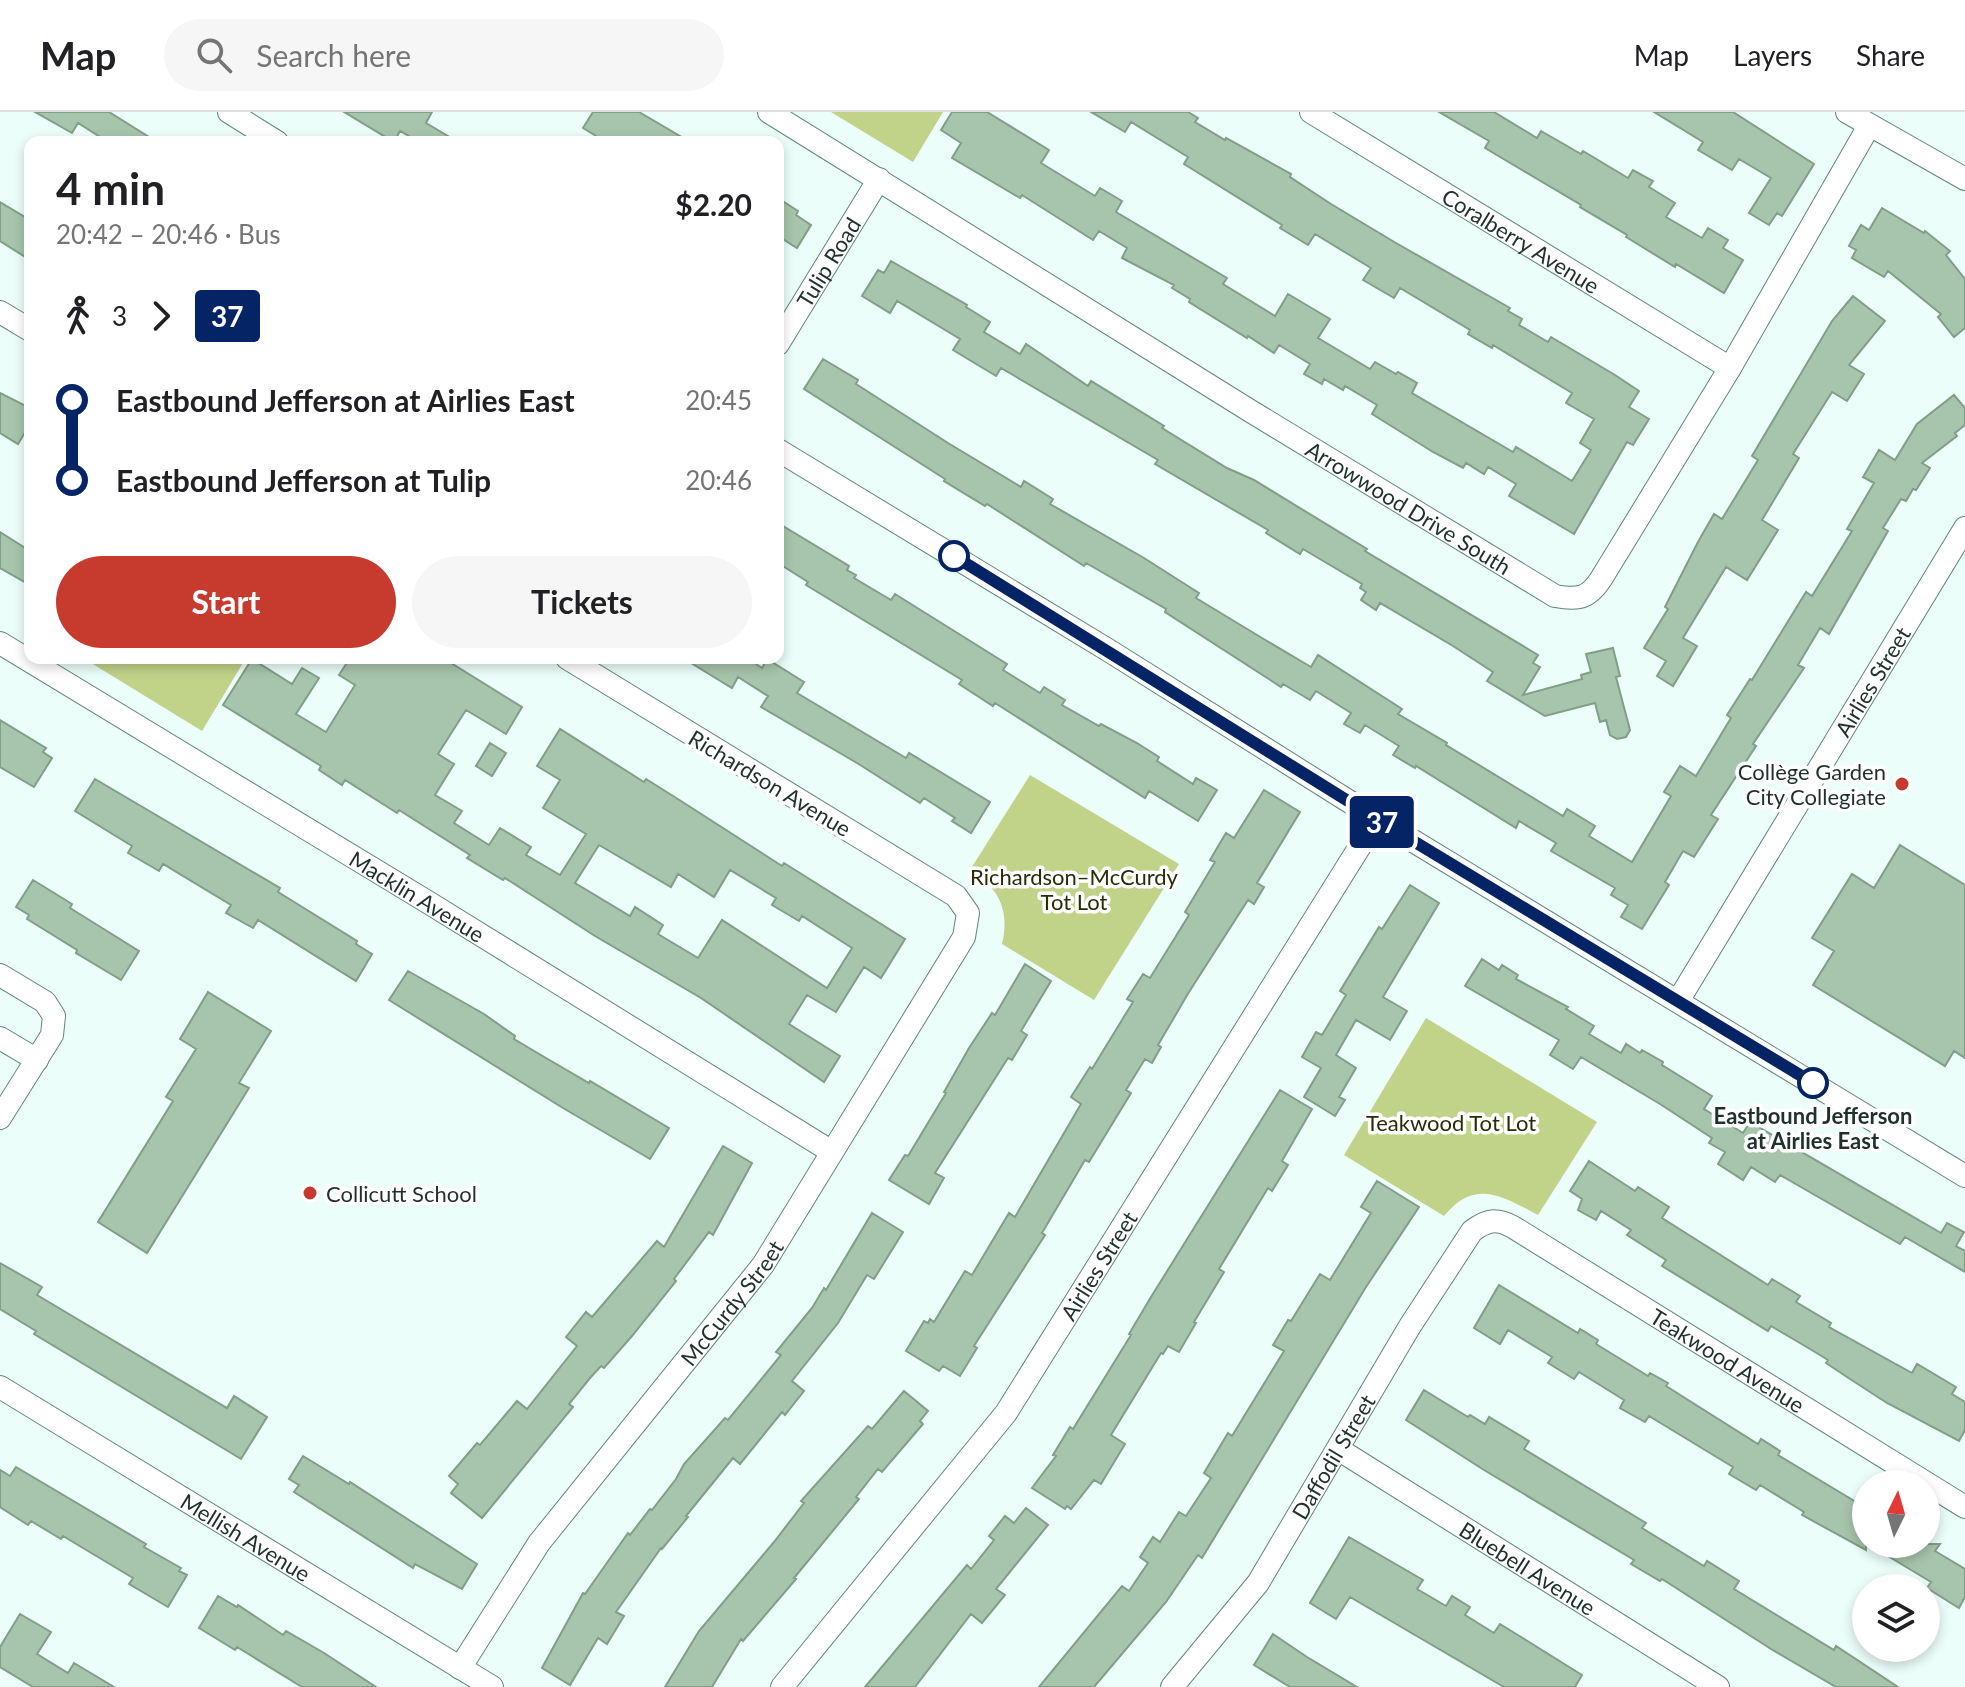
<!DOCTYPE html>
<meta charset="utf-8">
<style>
:root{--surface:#fff;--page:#f6f6f6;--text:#202124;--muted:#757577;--line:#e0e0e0;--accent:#c73a2e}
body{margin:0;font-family:Lato,sans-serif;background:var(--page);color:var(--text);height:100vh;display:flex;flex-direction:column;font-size:30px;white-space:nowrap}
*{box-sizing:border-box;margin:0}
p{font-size:26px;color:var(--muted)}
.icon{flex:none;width:44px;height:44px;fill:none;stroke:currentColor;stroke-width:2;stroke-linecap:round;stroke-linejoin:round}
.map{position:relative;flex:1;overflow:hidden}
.sheet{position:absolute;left:24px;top:24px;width:760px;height:528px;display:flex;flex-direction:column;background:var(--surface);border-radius:16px;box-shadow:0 4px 12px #0003}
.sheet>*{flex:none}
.badge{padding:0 16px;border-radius:6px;font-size:28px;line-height:52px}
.needle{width:52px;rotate:5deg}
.tools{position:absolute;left:1852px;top:1358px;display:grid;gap:16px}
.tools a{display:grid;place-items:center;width:88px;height:88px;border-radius:50%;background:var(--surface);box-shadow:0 4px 12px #0003;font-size:40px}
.map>.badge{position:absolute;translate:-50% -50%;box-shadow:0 0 0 4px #fff}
.legs{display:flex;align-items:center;gap:12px;height:88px;padding:0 32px;font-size:26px}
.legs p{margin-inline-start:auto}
.overview{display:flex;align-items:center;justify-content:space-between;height:136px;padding:0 32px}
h1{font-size:44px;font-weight:700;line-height:60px}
.primary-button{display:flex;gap:16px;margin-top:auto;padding:16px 32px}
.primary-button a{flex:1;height:92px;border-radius:48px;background:var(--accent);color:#fff;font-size:32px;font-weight:700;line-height:92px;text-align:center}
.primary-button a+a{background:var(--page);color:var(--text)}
ul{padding:0 32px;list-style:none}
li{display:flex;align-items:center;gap:28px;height:80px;font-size:30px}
li i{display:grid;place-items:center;width:12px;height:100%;margin:0 10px;background:currentColor}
li i::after{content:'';width:20px;height:20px;margin:-10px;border:6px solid;border-radius:50%;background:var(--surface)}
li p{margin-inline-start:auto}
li:first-child i{background:linear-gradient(#0000 50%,currentColor 0)}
li:last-child i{background:linear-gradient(currentColor 50%,#0000 0)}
header{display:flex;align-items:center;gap:48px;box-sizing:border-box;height:112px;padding:0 40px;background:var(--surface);border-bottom:2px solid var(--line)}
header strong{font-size:38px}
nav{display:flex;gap:44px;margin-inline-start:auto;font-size:28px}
.search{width:560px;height:72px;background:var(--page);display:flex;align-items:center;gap:20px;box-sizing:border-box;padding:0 28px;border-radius:44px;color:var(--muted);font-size:30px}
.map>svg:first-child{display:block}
.green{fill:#c1d389}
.building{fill:#a7c5ac;stroke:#819f87;stroke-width:2;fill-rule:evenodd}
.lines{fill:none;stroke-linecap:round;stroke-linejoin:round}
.minor-casing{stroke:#5e877f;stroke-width:24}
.minor{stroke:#fff;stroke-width:22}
.line-1-casing{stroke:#fff;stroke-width:18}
.line-1{stroke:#052465;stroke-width:12}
.stop-1-dot{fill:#fff;stroke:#052465;stroke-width:4}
.poi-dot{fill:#c73a2e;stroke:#fff;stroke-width:3}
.labels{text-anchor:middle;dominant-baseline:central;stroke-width:7;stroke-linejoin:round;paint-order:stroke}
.street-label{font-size:22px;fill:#1f312d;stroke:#fff}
.poi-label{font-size:22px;fill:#1f312d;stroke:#fff;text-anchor:end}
.park-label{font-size:22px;fill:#272e06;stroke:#fff}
.stop-label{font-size:22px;font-weight:bold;fill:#1f312d;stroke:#fff}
</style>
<header>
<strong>Map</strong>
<div class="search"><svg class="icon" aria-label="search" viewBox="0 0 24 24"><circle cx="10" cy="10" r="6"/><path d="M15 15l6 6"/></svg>Search here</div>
<nav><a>Map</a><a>Layers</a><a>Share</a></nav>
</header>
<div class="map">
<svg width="1965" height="1575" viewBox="0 0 1965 1575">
<rect width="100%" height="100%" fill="#ecfefa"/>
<!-- green -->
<path class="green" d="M831,0H943L913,50Z
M83,546H246L202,619Z
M1030,663L1179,752L1094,888L1002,832C1010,799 999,775 970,758Z
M1426,906L1597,1010L1538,1103C1502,1084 1475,1066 1444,1104L1344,1043Z"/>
<!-- building -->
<path class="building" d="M35,0H109L157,30H108L78,11L72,21Z
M344,0H432L426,11L458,30H419L400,19L394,30Z
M593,0H639L690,30H606L583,16Z
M952,0H987L1049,38L1041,51L1095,84L1100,76L1122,89L1116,100L1227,166L1223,172L1275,204L1288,182L1330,207L1318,226L1370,257L1375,250L1396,262L1398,260L1417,271L1412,281L1513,340L1516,335L1572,369L1591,338L1580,331L1594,307L1566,291L1572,281L1493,233L1492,236L1468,222L1470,218L1400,176L1394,186L1363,168L1371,156L1315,122L1308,133L1280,116L1282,113L1184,52L1188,45L1131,10L1125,20L1091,0H1188L1198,6L1195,10L1225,28L1226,26L1291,62L1290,65L1331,92L1396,131L1510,196L1508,199L1522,207L1519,213L1548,230L1551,225L1615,263L1639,279L1629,295L1649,307L1633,333L1627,330L1574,422L1509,384L1516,372L1488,355L1484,362L1466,351L1463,356L1433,340L1372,302L1377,293L1345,274L1343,278L1324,267L1322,272L1304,262L1310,252L1279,233L1274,241L1248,224L1247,226L1189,190L1190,187L1172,176L1174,173L1122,146L1127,136L1099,119L1093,128L1022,83L1020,86L952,46L961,31L941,18Z
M1439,0H1494L1537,26L1541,19L1581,42L1583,39L1628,66L1633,58L1653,69L1649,75L1675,91L1666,105L1702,126L1708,116L1728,128L1723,136L1743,148L1724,181L1676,152L1675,155L1626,125L1627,123L1580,95L1581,93L1485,36L1489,29Z
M1654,0H1733L1814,52L1782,104L1777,101L1769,113L1749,101L1771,66L1739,47L1732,58L1698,38L1703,30Z
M778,86L798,99L796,103L811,113L797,136L781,126L778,132Z
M0,90L30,108V148L0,129Z
M1882,96L1924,121L1925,119L1950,139L1946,143L1965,167V216L1954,225L1938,205L1941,202L1888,159L1884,165L1852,146L1856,138L1849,134L1861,113L1869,118Z
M891,149L967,193L966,195L990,210L984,220L1020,242L1026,232L1088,274L1091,269L1164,314L1162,316L1227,356L1254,368L1367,437L1365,439L1538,543L1533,551L1540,555L1523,583L1582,567L1581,563L1591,560L1586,542L1613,536L1620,564L1616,565L1630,618L1626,625L1617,627L1610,623L1606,608L1600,610L1595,591L1545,604L1487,569L1493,560L1453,534L1380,491L1376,498L1361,488L1366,480L1360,476L1362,472L1303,437L1300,442L1266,421L1268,418L1155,352L1158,348L1001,256L996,264L953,238L960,227L897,189L890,201L862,184L878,158L884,161Z
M1853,184L1885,209L1849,253L1864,262L1847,289L1832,280L1793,342L1799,346L1762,408L1778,418L1747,468L1726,455L1683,526L1697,534L1673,574L1657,564L1666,549L1644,536L1668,497L1665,495L1698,430L1714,402L1722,407L1758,348L1752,344L1832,209Z
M823,247L858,268L856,272L948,331L1021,375L1024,369L1053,387L1050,392L1144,446L1199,481L1196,486L1262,526L1311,555L1318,543L1402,597L1398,602L1447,631L1446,633L1563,704L1567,697L1595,714L1589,724L1632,750L1671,684L1664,680L1680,654L1696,664L1731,606L1727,603L1750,567L1752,568L1806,480L1812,484L1852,419L1847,417L1874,371L1863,365L1879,338L1895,348L1917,312L1954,283L1965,296V313L1955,321L1957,324L1922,351L1930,356L1916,378L1913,377L1906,389L1901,387L1883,416L1888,419L1829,522L1820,516L1798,553L1804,556L1753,632L1756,634L1711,703L1718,707L1694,745L1683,739L1665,770L1669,773L1642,817L1621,805L1628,793L1611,783L1615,776L1551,739L1556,731L1519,709L1516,716L1416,654L1415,656L1393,643L1399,634L1365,613L1360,621L1344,612L1351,601L1316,579L1310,588L1283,572L1281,575L1165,500L1166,497L1086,451L1084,454L987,392L985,394L944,369L945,367L804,277Z
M0,281L30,296V312L18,332L0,321Z
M778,411L849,454L847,458L856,463L854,466L891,488L895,482L1007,552L1003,558L1040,581L1044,575L1065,588L1062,593L1099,614L1101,612L1137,631L1159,645L1157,649L1193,672L1196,666L1217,678L1198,709L1149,679L1145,686L995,591L993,594L959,572L962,568L806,473L808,470L778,451Z
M0,420L30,439V473L0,456Z
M350,546H443L522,595L506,622L466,598L438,642L454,652L435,683L462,699L454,711L489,733L500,716L531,735L526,743L560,763L586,722L543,696L560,668L537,654L560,617L644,670L646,667L681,689L782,754L784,751L905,827L881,866L864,855L836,900L807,883L789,912L840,944L824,970L701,886L595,824L505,766L503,768L467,746L470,743L399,698L397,701L345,668L342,673L319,658L321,654L223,593L252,547L292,572L302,556L319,566L296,602L326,620L355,573L339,563ZM599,733L671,775L678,762L714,785L730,758L776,786L772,793L799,809L802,804L852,836L827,876L722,808L698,846L658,822L663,813L635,795L630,804L575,771Z
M683,546H747L762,556L767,547L804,570L797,581L906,646L909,641L990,690L971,721L952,709L955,706L924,686L920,691L857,651L761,595L768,584L738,565L732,576Z
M0,608L46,636L43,640L52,646L34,675L0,655Z
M490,631L506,641L492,664L476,654Z
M95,667L280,776L278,780L357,829L356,832L372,842L356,869L258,808L253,816L226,801L231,793L163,752L159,759L128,741L132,734L75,699Z
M1264,678L1300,700L1257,771L1264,775L1254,792L1248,788L1189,880L1158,933L1161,935L1152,951L1145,947L1126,978L1131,981L1089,1050L1085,1048L1042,1121L1045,1123L974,1234L977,1236L960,1264L943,1254L939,1259L906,1239L924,1209L928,1211L930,1207L934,1210L965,1159L972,1163L1009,1101L1015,1105L1081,992L1071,985L1090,955L1092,957L1133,890L1127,887L1143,862L1150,866L1189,803L1185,800L1215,750L1210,748L1226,721L1234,726Z
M1900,733L1965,773V946L1954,939L1945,954L1813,873L1834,839L1812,826L1852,762L1874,776Z
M33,768L72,792L70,796L139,839L121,868L76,841L77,838L27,807L29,803L16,795Z
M1410,773L1439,791L1383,885L1407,899L1390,928L1356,908L1336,943L1356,956L1339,985L1345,988L1335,1004L1304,985L1321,956L1302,945L1316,920L1322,923L1346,883L1340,879L1379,815L1382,817Z
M1482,847L1499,858L1502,853L1518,863L1516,867L1568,895L1566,897L1594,914L1589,922L1621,941L1626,932L1640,941L1642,938L1663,950L1662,953L1712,984L1704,997L1743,1021L1750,1010L1941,1121L1947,1111L1964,1120L1956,1134L1965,1139V1160L1905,1125L1900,1132L1780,1063L1775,1070L1751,1055L1743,1068L1718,1052L1725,1040L1709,1031L1712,1026L1660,992L1581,945L1573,957L1550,943L1559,928L1465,874Z
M1025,852L1051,869L1021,919L1027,923L1012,948L1008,946L935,1061L944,1066L929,1092L889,1068L905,1043L908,1044L946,981L944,980L969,936L992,901L995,903Z
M408,859L484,902L515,924L514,927L546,946L589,971L590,969L669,1016L650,1047L563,996L389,888Z
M208,880L271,919L239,971L249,976L147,1141L98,1110L173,989L166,985L196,937L180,927Z
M1280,978L1312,997L1282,1049L1288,1053L1272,1079L1268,1076L1219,1157L1224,1160L1194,1210L1196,1211L1179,1240L1168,1234L1163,1242L1161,1241L1111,1323L1125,1332L1101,1372L1094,1368L1071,1397L1067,1394L1065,1397L1032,1376L1056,1344L1053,1343L1070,1315L1073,1317L1131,1223L1129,1222L1151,1185Z
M723,1034L752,1051L713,1123L709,1120L674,1167L676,1169L632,1224L604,1256L601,1254L590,1266L569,1292L573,1295L482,1406L451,1381L458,1372L449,1364L477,1331L480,1333L517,1289L527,1297L577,1234L566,1225L586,1200L592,1205L657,1129L664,1135Z
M1589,1049L1635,1079L1638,1075L1669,1095L1662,1106L1768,1173L1772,1167L1800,1184L1796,1190L1831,1211L1829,1215L1912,1261L1917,1252L1956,1275L1952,1282L1965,1290V1318L1959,1329L1887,1291L1850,1267L1826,1251L1828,1248L1805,1234L1771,1214L1768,1219L1662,1154L1666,1148L1627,1123L1631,1118L1601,1099L1596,1108L1578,1098L1582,1087L1570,1079Z
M1377,1069L1419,1095L1366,1175L1202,1446L1198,1443L1166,1490L1094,1575H1039L1122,1474L1129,1479L1148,1451L1140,1445L1153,1425L1160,1430L1179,1400L1186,1404L1211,1366L1204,1361L1228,1321L1232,1324L1284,1239L1273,1233L1288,1208L1291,1209L1320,1162L1330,1168L1371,1101L1361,1095Z
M872,1101L903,1120L874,1167L867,1163L838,1211L792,1269L804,1279L785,1303L782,1300L740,1352L733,1346L686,1404L688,1405L662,1437L661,1436L616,1500L624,1504L607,1532L598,1526L570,1573L542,1556L583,1481L585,1482L628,1421L630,1423L650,1397L652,1398L676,1367L684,1352L725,1306L728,1308L781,1243L776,1240L812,1196L824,1176L826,1178Z
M0,1151L42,1175L37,1183L227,1296L234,1284L267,1305L241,1347L34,1222L36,1219L0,1197Z
M1499,1173L1578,1221L1580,1217L1598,1228L1596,1232L1648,1264L1650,1261L1668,1271L1666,1274L1758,1332L1761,1327L1780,1339L1778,1343L1866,1396V1438L1802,1403L1804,1400L1760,1373L1756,1378L1729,1362L1733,1355L1649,1304L1645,1310L1620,1296L1624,1288L1579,1260L1574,1267L1548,1251L1552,1245L1508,1218L1500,1232L1474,1216Z
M1424,1278L1468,1305L1470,1303L1485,1312L1489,1305L1529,1329L1524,1337L1646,1411L1642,1416L1704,1454L1707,1449L1739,1469L1734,1477L1834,1538L1836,1534L1898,1575H1836L1771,1537L1662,1467L1660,1469L1631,1452L1634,1448L1484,1358L1406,1308Z
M904,1279L928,1299L920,1309L923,1312L882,1360L878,1357L856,1385L859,1387L794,1466L796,1467L743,1529L741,1527L712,1575H665L699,1519L774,1430L804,1391L801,1389L868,1314L872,1317Z
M303,1344L349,1372L350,1370L477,1452L462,1477L415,1452L413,1456L294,1380L299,1373L289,1367Z
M16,1355L146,1432L144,1435L181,1456L179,1459L187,1463L168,1495L129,1472L133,1466L63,1424L61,1427L31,1409L28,1413L0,1395V1358L10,1364Z
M1026,1396L1048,1413L996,1477L1005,1483L982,1511L971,1502L915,1575H865L967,1453L971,1457L994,1428L989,1424L1005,1404L1014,1411Z
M1349,1425L1423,1468L1417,1477L1446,1494L1452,1484L1470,1495L1465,1503L1494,1521L1500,1512L1582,1563L1575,1575H1504L1350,1485L1336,1507L1310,1491Z
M1868,1432H1940L1935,1439L1965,1457V1485L1959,1496L1927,1476L1931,1470Z
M218,1484L237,1495L238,1493L283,1523L286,1519L324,1541L376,1575H302L237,1535L235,1538L199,1516Z
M20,1502L51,1520L37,1542L68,1561L74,1551L114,1575H33L0,1555V1535Z
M1273,1522L1307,1545L1357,1575H1290L1254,1553Z"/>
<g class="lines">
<!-- minor casing -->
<g class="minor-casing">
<g id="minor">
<path d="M229,0L277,30"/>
<path id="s1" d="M769,0L1252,300L1555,484C1578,488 1588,487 1601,467L1730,256L1869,14"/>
<path id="s2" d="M1311,0L1730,256"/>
<path d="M1847,0L1965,67"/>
<path d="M0,200L30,218"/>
<path id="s3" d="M778,232L879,67"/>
<path d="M778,338L1108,538L1377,707L1965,1064"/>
<path id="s4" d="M0,531L426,789L832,1040"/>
<path d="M0,863L45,890L54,904L52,923L0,1006"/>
<path id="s5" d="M1678,889L1965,416"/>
<path d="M0,926L37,948"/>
<path id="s6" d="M0,1275L492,1575"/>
<path id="s7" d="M1338,1337L1718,1575"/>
<path id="s8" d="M460,1556L539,1431L763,1153L964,825L968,801L956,784L567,546"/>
<path id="s9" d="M782,1575L1006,1301L1377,707"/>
<path id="s10" d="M1172,1575L1258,1471L1410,1214L1472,1119C1487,1108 1496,1106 1513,1115L1965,1395"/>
</g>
</g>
<!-- minor -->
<use href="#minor" class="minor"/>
</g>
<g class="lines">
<!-- line-1 casing -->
<g class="line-1-casing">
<path id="line-1" d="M954,444L1377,707L1813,971"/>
</g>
<!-- line-1 -->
<use href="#line-1" class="line-1"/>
</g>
<!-- markers -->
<g class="stop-1-dot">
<circle cx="954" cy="444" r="14"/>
<circle cx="1813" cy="971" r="14"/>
</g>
<g class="poi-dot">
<circle cx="1902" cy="672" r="8"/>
<circle cx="310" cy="1081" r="8"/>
</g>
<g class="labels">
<!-- street labels -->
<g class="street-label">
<text stroke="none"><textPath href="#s2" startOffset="246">Coralberry Avenue</textPath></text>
<text stroke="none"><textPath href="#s3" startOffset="96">Tulip Road</textPath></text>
<text stroke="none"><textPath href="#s1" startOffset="752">Arrowwood Drive South</textPath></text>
<text stroke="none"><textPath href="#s5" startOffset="374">Airlies Street</textPath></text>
<text transform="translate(770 671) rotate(31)">Richardson Avenue</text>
<text stroke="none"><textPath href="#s4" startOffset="488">Macklin Avenue</textPath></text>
<text stroke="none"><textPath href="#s9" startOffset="528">Airlies Street</textPath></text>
<text stroke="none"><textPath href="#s8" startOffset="456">McCurdy Street</textPath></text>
<text stroke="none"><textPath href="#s10" startOffset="844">Teakwood Avenue</textPath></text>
<text stroke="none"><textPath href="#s10" startOffset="282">Daffodil Street</textPath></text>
<text stroke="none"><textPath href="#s6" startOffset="288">Mellish Avenue</textPath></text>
<text stroke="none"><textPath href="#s7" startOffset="224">Bluebell Avenue</textPath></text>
</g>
<!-- poi labels -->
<g class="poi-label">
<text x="1886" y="659">Collège Garden<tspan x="1886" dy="25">City Collegiate</tspan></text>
<text x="326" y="1081" text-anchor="start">Collicutt School</text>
</g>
<!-- park labels -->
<g class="park-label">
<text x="1074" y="764">Richardson–McCurdy<tspan x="1074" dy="25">Tot Lot</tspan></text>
<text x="1451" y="1010">Teakwood Tot Lot</text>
</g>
<!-- stop labels -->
<g class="stop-label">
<text x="1813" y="1003">Eastbound Jefferson<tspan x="1813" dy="25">at Airlies East</tspan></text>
</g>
</g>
</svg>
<div class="tools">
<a><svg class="needle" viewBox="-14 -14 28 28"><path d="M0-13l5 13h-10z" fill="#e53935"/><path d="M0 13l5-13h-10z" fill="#757577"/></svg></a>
<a><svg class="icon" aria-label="layers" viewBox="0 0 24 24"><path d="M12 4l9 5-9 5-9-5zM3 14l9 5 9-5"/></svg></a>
</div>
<b class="badge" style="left:1382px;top:710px;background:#052465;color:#fff">37</b>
<section class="sheet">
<div class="overview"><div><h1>4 min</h1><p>20:42 – 20:46 · Bus</p></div><b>$2.20</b></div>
<div class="legs"><svg class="icon" aria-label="walk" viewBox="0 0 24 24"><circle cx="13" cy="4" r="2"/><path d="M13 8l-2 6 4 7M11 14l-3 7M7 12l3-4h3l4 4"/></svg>3<svg class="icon" aria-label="forward" viewBox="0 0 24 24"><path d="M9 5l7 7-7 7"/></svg><b class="badge" style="background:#052465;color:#fff">37</b></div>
<ul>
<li><i style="color:#052465"></i><b>Eastbound Jefferson at Airlies East</b><p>20:45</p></li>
<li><i style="color:#052465"></i><b>Eastbound Jefferson at Tulip</b><p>20:46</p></li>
</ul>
<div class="primary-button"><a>Start</a><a>Tickets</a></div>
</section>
</div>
